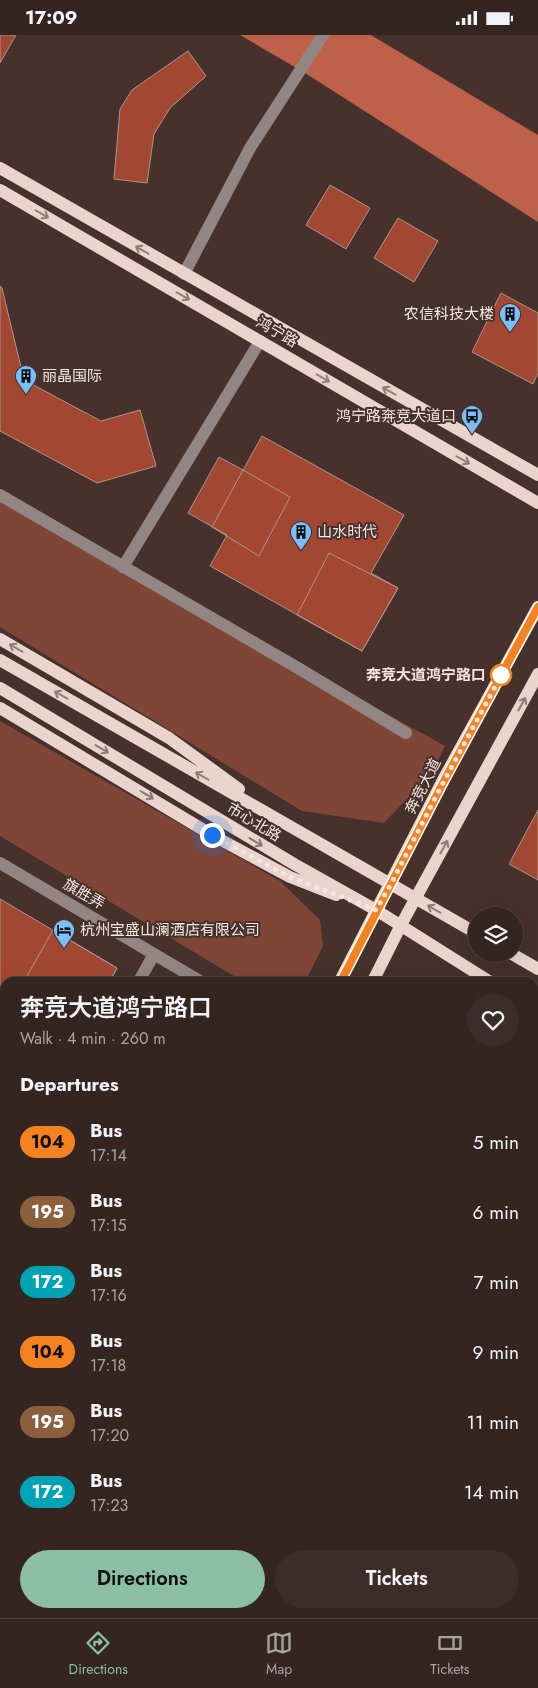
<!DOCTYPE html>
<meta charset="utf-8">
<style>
:root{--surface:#342521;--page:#3c2d2a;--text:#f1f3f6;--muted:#a9a5a5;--line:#4e423f;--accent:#8abfa5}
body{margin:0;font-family:Jost,"Noto Sans SC",sans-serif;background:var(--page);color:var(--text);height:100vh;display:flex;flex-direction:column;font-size:19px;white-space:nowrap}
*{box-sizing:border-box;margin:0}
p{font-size:16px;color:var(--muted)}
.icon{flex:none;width:28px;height:28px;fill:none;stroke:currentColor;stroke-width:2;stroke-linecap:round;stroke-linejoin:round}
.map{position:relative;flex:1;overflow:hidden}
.panel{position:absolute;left:0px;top:942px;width:539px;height:641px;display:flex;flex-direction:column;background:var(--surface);border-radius:15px 15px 0 0;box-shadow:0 5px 20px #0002,0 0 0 1px var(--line)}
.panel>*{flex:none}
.badge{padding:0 10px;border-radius:16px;font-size:18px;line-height:32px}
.buttons{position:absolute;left:468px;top:872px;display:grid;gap:10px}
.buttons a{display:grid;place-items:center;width:55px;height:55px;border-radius:50%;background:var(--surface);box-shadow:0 5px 20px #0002,0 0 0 1px var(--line);font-size:25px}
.you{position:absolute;width:25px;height:25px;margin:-12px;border:4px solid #fff;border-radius:50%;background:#1a73e8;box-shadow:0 0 0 8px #1a73e833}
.map>.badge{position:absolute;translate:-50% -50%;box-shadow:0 0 0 2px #fff}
h2{padding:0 20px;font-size:19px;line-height:45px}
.round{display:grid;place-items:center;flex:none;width:52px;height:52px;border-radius:26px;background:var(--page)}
.summary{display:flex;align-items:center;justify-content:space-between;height:85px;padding:0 20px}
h1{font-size:24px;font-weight:600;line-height:38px}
.button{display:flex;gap:10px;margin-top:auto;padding:10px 20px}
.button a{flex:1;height:58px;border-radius:30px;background:var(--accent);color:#111;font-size:20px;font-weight:600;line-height:58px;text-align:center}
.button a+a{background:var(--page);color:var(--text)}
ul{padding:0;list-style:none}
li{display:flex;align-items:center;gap:15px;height:70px;padding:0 20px}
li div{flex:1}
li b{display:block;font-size:19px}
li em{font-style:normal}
li .badge{min-width:55px;font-weight:700;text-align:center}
.status{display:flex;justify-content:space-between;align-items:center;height:35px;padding:0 25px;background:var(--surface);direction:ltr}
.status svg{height:14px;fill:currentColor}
.tabs{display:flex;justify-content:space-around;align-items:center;height:70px;border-top:1px solid var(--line);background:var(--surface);font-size:14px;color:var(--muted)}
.tabs a{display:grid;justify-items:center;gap:2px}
.tabs .active{color:var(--accent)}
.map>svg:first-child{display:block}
.green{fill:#7f4536}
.water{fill:#be614a}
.building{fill:#a24832;stroke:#ae948e}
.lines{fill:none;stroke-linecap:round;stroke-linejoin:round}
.minor{stroke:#918683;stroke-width:12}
.major{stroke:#ebd4ce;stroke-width:12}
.oneway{stroke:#907a75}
.line-casing{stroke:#fff;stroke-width:11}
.line{stroke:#f58220;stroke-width:8}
.walk{stroke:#f4e6e2;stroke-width:5;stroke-dasharray:0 9}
.stop-dot{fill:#fff;stroke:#f58220;stroke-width:2.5}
.labels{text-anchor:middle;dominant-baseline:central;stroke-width:4;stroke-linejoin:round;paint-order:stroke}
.poi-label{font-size:15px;fill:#f4e6e2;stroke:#46312c;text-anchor:start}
.street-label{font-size:15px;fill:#f4e6e2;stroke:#46312c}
.stop-label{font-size:15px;font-weight:bold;fill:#f4e6e2;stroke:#46312c;text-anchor:end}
</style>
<div class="status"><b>17:09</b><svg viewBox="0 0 49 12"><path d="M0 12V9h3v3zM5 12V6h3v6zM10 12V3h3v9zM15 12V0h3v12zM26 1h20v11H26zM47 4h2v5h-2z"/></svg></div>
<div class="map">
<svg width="538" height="1583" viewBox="0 0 538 1583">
<rect width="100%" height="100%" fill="#46312c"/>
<!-- green -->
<path class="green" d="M0,465L445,711L432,738L384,788L302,776L0,592Z
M0,686L280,846L320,885L323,911L305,947H244L0,801Z"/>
<!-- water -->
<path class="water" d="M240,0H371L538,100V187L305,38Z"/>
<!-- building -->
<path class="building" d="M0,0H16L0,28Z
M188,16L206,41L170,73L154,99L147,148L114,144L120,74L132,55Z
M330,150L370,173L346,214L306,190Z
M398,183L438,206L414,247L374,223Z
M0,251L2,253L24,345L101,386L140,375L156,431L97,448L0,396Z
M501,258L538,278V338L533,349L472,317Z
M262,401L404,480L371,538L398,553L362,616L210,531L227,500L188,478L219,422L243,435Z
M243,435L290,462L259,521L212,492Z
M329,518L398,553L362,616L297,580Z
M538,775V845L509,829Z
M0,864L117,933L109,948H5V1036L0,1033Z
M53,895L117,933L109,948H23Z
M534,1099L538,1101V1176L534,1173Z
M534,1538H538V1575L534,1576Z"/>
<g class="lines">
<!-- minor -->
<path class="minor" d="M184,239L250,113L323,0
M0,460L298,633L406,698
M123,532L260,306
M0,828L203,948
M138,948L154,919
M534,1218L538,1220"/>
<!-- major -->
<path class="major" d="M0,133L538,440
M0,155L538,468
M0,604L169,703L239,754
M0,625L476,898
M0,653L294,829L376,875L492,948
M0,673L212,800L290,842L336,860
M512,919L538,934
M339,948L443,745L538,572
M372,948L401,890L538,639
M534,972L538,975
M0,1118L5,1121
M0,1148L5,1151
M534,1434L538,1437
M534,1458L538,1461
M32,1583L34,1579
M72,1583L74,1579"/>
</g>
<!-- one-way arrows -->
<defs><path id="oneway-shaft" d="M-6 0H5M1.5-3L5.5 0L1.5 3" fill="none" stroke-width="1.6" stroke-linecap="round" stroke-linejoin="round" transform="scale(1.25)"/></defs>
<g class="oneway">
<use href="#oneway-shaft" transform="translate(42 179) rotate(30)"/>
<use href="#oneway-shaft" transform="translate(142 215) rotate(-150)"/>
<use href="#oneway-shaft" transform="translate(183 261) rotate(30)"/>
<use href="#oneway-shaft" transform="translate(323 343) rotate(30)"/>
<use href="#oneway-shaft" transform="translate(389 356) rotate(-150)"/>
<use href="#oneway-shaft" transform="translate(463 425) rotate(30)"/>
<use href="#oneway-shaft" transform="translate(16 613) rotate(-150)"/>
<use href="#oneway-shaft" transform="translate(61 660) rotate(-150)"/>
<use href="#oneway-shaft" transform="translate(522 669) rotate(-61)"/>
<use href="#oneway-shaft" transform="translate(102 714) rotate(31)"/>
<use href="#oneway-shaft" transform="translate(202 741) rotate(-150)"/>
<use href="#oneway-shaft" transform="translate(147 760) rotate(31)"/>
<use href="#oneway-shaft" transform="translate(256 807) rotate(31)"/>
<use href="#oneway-shaft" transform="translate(444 812) rotate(-61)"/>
<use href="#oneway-shaft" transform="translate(434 874) rotate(-150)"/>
</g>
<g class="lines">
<!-- line casing -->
<g class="line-casing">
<path id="line" d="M340,948L444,746L538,572"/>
</g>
<!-- line -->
<use href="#line" class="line"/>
<!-- walk -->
<path class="walk" d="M212,800L290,842L376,875L391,849L444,746L502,639L501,640"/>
</g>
<!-- icons -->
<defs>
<g id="building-pin" transform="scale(1.125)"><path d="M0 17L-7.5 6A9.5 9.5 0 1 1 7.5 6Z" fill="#7abff8" stroke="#46312c"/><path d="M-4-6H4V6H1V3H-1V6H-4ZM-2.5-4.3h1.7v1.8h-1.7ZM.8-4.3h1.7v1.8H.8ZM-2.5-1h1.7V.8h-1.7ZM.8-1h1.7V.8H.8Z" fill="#111"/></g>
<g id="bus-pin" transform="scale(1.125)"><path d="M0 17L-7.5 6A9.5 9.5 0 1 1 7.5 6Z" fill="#7abff8" stroke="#46312c"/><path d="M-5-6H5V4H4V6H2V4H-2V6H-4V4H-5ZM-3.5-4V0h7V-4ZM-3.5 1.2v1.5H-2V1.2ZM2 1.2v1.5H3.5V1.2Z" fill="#111"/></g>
<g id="hotel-pin" transform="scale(1.125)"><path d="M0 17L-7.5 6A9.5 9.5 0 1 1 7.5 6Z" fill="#7abff8" stroke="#46312c"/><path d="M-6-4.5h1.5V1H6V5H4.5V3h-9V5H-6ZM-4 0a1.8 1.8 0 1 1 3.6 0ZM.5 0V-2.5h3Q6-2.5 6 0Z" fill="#111"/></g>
</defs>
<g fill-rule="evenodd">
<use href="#building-pin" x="510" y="279"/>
<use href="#building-pin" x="26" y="341"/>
<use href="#bus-pin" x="472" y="381"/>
<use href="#building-pin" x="301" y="497"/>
<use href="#hotel-pin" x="64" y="895"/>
</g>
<!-- markers -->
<circle class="stop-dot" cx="501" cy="640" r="10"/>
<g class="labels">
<!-- poi labels -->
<g class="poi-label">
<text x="494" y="279" text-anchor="end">农信科技大楼</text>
<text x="42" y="341">丽晶国际</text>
<text x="456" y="381" text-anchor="end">鸿宁路奔竞大道口</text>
<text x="317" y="497">山水时代</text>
<text x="80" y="895">杭州宝盛山澜酒店有限公司</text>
</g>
<!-- street labels -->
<g class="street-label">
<text transform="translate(277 297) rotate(30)">鸿宁路</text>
<text transform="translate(423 751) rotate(-63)">奔竞大道</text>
<text transform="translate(254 787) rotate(31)">市心北路</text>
<text transform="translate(84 859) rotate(30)">旗胜弄</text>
</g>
<!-- stop labels -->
<g class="stop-label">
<text x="486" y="640">奔竞大道鸿宁路口</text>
</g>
</g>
</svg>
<div class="buttons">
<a><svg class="icon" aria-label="layers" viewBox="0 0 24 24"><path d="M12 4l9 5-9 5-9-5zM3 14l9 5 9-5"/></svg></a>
</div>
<div class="you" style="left:212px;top:800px"></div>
<section class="panel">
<div class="summary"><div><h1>奔竞大道鸿宁路口</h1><p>Walk · 4 min · 260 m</p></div><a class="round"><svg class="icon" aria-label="heart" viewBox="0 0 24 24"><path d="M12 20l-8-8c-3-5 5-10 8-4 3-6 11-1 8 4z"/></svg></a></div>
<h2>Departures</h2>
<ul>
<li><span class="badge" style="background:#f58220;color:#111">104</span><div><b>Bus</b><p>17:14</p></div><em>5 min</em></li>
<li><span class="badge" style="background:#8b5e3c;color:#fff">195</span><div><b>Bus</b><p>17:15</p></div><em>6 min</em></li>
<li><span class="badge" style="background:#00a3b4;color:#fff">172</span><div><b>Bus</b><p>17:16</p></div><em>7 min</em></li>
<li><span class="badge" style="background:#f58220;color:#111">104</span><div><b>Bus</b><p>17:18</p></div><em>9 min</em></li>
<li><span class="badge" style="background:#8b5e3c;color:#fff">195</span><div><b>Bus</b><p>17:20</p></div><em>11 min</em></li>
<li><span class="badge" style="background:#00a3b4;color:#fff">172</span><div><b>Bus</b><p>17:23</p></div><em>14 min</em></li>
</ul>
<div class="button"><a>Directions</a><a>Tickets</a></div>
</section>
</div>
<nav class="tabs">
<a class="active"><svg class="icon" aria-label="directions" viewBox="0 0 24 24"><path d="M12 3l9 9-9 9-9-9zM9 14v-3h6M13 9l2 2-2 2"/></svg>Directions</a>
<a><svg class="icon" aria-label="map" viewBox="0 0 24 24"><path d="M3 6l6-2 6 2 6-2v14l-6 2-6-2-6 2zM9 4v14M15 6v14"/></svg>Map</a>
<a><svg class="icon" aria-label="tickets" viewBox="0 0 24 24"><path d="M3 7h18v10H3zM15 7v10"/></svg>Tickets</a>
</nav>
